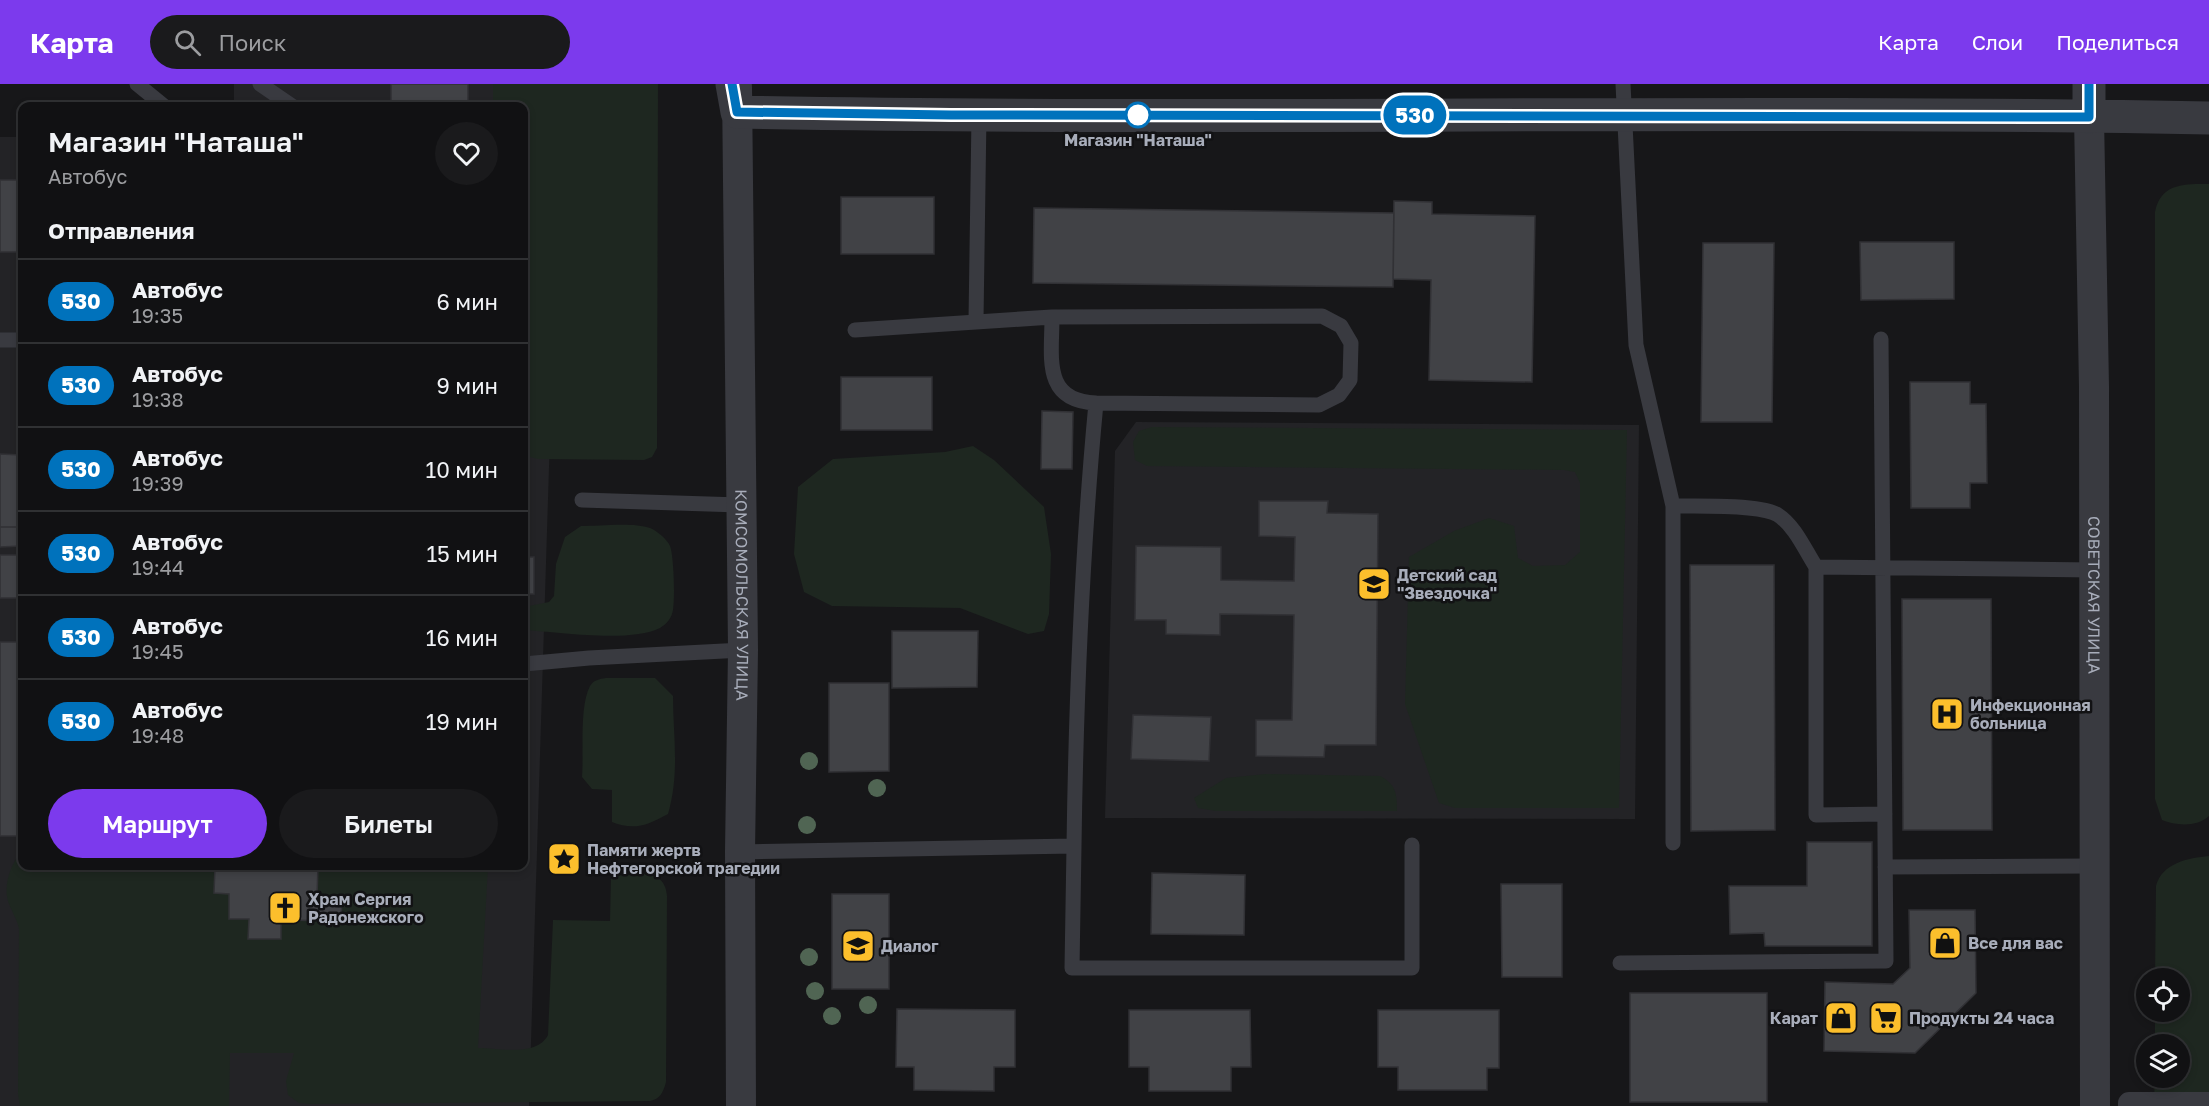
<!DOCTYPE html>
<html lang="ru">
<meta charset="utf-8">
<style>
:root{--surface:#111113;--page:#1a1a1c;--text:#f1f3f6;--muted:#9c9da0;--line:#303133;--accent:#7c3aed}
body{margin:0;font-family:"Golos Text",sans-serif;background:var(--page);color:var(--text);height:100vh;display:flex;flex-direction:column;font-size:22px;white-space:nowrap}
*{box-sizing:border-box;margin:0}
p{font-size:20px;color:var(--muted)}
.icon{flex:none;width:33px;height:33px;fill:none;stroke:currentColor;stroke-width:2;stroke-linecap:round;stroke-linejoin:round}
.map{position:relative;flex:1;overflow:hidden}
.sheet{position:absolute;left:18px;top:18px;width:510px;height:768px;display:flex;flex-direction:column;background:var(--surface);border-radius:12px;box-shadow:0 3px 9px #0003,0 0 0 2px var(--line)}
.sheet>*{flex:none}
.badge{padding:0 12px;border-radius:20px;font-size:21px;line-height:39px}
.buttons{position:absolute;left:2136px;top:884px;display:grid;gap:12px}
.buttons a{display:grid;place-items:center;width:54px;height:54px;border-radius:50%;background:var(--surface);box-shadow:0 3px 9px #0003,0 0 0 2px var(--line);font-size:30px}
.map>.badge{position:absolute;translate:-50% -50%;box-shadow:0 0 0 3px #fff}
h2{padding:0 30px;font-size:22px;line-height:54px}
.round{display:grid;place-items:center;flex:none;width:63px;height:63px;border-radius:32px;background:var(--page)}
.headline{display:flex;align-items:center;justify-content:space-between;height:102px;padding:0 30px}
h1{font-size:28px;font-weight:600;line-height:45px}
.primary-button{display:flex;gap:12px;margin-top:auto;padding:12px 30px}
.primary-button a{flex:1;height:69px;border-radius:36px;background:var(--accent);color:#fff;font-size:24px;font-weight:600;line-height:69px;text-align:center}
.primary-button a+a{background:var(--page);color:var(--text)}
ul{padding:0;list-style:none}
li{display:flex;align-items:center;gap:18px;height:84px;padding:0 30px;border-top:2px solid var(--line)}
li div{flex:1}
li b{display:block;font-size:22px}
li em{font-style:normal}
li .badge{min-width:66px;font-weight:700;text-align:center}
header{display:flex;align-items:center;gap:36px;box-sizing:border-box;height:84px;padding:0 30px;background:var(--accent);color:#fff}
header strong{font-size:28px}
nav{display:flex;gap:33px;margin-inline-start:auto;font-size:21px}
.search{width:420px;height:54px;background:var(--page);display:flex;align-items:center;gap:15px;box-sizing:border-box;padding:0 21px;border-radius:33px;color:var(--muted);font-size:22px}
.map>svg:first-child{display:block}
.built{fill:#232326}
.green{fill:#1e2720}
.building{fill:#414246;stroke:#313135;stroke-width:1.5}
.lines{fill:none;stroke-linecap:round;stroke-linejoin:round}
.service{stroke:#393a40;stroke-width:15}
.pedestrian{stroke:#393a40;stroke-width:22}
.minor{stroke:#393a40;stroke-width:30}
.tertiary{stroke:#393a40;stroke-width:33}
.tree{fill:#506553}
.line-casing{stroke:#fff;stroke-width:14}
.line{stroke:#0072bc;stroke-width:9}
.stop-dot{fill:#fff;stroke:#0072bc;stroke-width:3}
.labels{text-anchor:middle;dominant-baseline:central;stroke-width:5;stroke-linejoin:round;paint-order:stroke}
.stop-label{font-size:16px;font-weight:bold;fill:#a8adba;stroke:#121214}
.poi-label{font-size:16px;font-weight:bold;fill:#a8adba;stroke:#121214;text-anchor:start}
.street-label{font-size:16px;fill:#a8adba;stroke:#121214}
</style>
<header>
<strong>Карта</strong>
<div class="search"><svg class="icon" aria-label="search" viewBox="0 0 24 24"><circle cx="10" cy="10" r="6"/><path d="M15 15l6 6"/></svg>Поиск</div>
<nav><a>Карта</a><a>Слои</a><a>Поделиться</a></nav>
</header>
<div class="map">
<svg width="2209" height="1022" viewBox="0 0 2209 1022">
<rect width="100%" height="100%" fill="#171719"/>
<!-- built -->
<path class="built" d="M234,0H561L529,1022H0V53H22V782H524V22H234Z
M1136,338L1639,341L1635,735L1105,734L1115,367Z"/>
<!-- green -->
<path class="green" d="M493,0H658L657,364L652,373L644,376L538,375L530,373L524,366V22H493Z
M2209,100V732C2198,743 2176,742 2162,736L2155,715V128C2161,99 2184,100 2209,100Z
M1152,343L1627,346L1619,724H1455L1439,719L1405,620L1409,473L1454,447L1489,434L1514,442L1518,474L1533,482L1565,481L1580,468V399L1575,388L1564,386L1147,382L1135,376L1133,358L1139,347Z
M973,362L994,376L1044,423L1051,470L1049,530L1044,547L1028,550L960,524L832,522L804,508L794,470L798,403L833,375L945,368Z
M581,442C599,442 634,438 650,444C657,447 667,455 670,462C674,472 675,514 673,526C672,533 667,540 660,544C631,559 557,548 524,546V523L549,518L554,512L556,480L565,453Z
M606,594H655L673,612C673,653 680,688 668,730C648,741 634,747 612,738V706L592,705L582,693C584,669 579,623 590,602C594,596 599,595 606,594Z
M1266,690L1380,692C1396,700 1397,710 1397,727H1216L1198,724L1194,714L1226,694Z
M22,766V782H488L478,964C499,964 537,973 548,951L553,836L610,837L611,792C634,791 665,782 667,812L666,998C663,1009 660,1015 650,1017L310,1020L299,1019L288,1011L286,997L294,969H230L229,1022H20L18,1010L19,845C17,834 11,827 8,817C3,799 12,779 22,766Z
M2209,772V1016L2154,1015L2155,993H2180V960H2155V927H2180V894H2155L2156,802C2162,779 2188,774 2209,772Z"/>
<!-- building -->
<path class="building" d="M391,0H468V22H391Z
M0,96H22V168H0Z
M841,113H934V170H841Z
M1394,117L1432,118V130L1535,132L1532,298L1429,296L1431,196L1393,195Z
M1034,124L1394,129L1393,203L1033,199Z
M1860,158H1954V215L1861,216Z
M1703,159H1774L1772,338H1701Z
M841,293H932V346H841Z
M1910,298H1970V320H1986L1987,399H1970V424H1911Z
M1042,327L1073,328L1072,385H1041Z
M0,370L22,371V443H0Z
M1259,417H1328L1327,429L1378,430L1376,661H1325L1324,673L1256,672V636H1292L1294,531L1220,530V551L1166,550V536H1135L1136,462L1221,463V496L1294,497L1295,453L1259,452Z
M0,443H22V462L0,463Z
M0,471H22V514H0Z
M524,473H534V510H524Z
M1690,481H1774L1775,746L1691,747Z
M1902,515H1991L1992,746H1903Z
M892,547H978L977,603L892,604Z
M0,558H22V752H0Z
M829,599H889V687L829,688Z
M1133,631L1211,633L1209,677L1131,675Z
M1807,758H1872V862H1765L1764,849L1730,850L1729,802H1807Z
M215,782H318L317,812L342,813L341,837L281,836V855H248L249,835H229V810L214,809Z
M1152,789L1245,791L1244,851L1151,850Z
M1501,800H1562V893H1502Z
M832,810H889V905H832Z
M1909,826H1975L1976,909L1915,969L1824,967L1825,898L1893,900L1910,884Z
M1630,909H1767V1018H1630Z
M897,925L1015,926V983H994V1007L914,1006V983H896Z
M1129,926H1250L1251,983H1231V1007H1149V983H1129Z
M1378,926H1499V984H1487V1006H1398V983H1378Z"/>
<g class="lines">
<!-- service -->
<path class="service" d="M137,0L164,22
M260,0L292,22
M1623,0L1636,261L1673,422
M1052,233C1052,273 1042,317 1096,319
M976,236L979,31
M855,246L1052,233L1322,232L1341,242L1351,259L1350,296L1339,311L1319,321L1096,319C1082,467 1076,614 1074,762
M0,256H22
M582,416L740,421
M1816,483V731L1885,730
M524,580L589,574L743,566
M1673,759V422C1695,422 1761,420 1778,431C1795,442 1805,466 1816,483L2094,486
M740,768L1074,762L1072,884H1412V761
M1885,783L2096,782
M1620,879L1886,877L1881,255"/>
<!-- pedestrian -->
<path class="pedestrian" d="M2129,1022V1019H2209"/>
<!-- minor -->
<g class="minor">
<path id="s1" d="M737,3L743,566L740,768L741,1022"/>
<path id="s2" d="M2089,33L2094,303L2095,1022"/>
</g>
<!-- tertiary -->
<path class="tertiary" d="M732,0L737,28C1228,37 1718,25 2209,34
M2089,33V0"/>
</g>
<!-- trees -->
<g class="tree">
<circle cx="809" cy="677" r="9"/>
<circle cx="877" cy="704" r="9"/>
<circle cx="807" cy="741" r="9"/>
<circle cx="809" cy="873" r="9"/>
<circle cx="815" cy="907" r="9"/>
<circle cx="868" cy="921" r="9"/>
<circle cx="832" cy="932" r="9"/>
</g>
<g class="lines">
<!-- line casing -->
<g class="line-casing">
<path id="line" d="M732,0L737,28L951,31L2089,33V0"/>
</g>
<!-- line -->
<use href="#line" class="line"/>
</g>
<!-- icons -->
<defs>
<g id="school-square" transform="scale(1.725)"><rect x="-9" y="-9" width="18" height="18" rx="4" fill="#fcbf2c" stroke="#121214"/><path d="M0-5L7-2L0 1L-7-2ZM-4 1L0 2.5L4 1V4Q0 6-4 4Z" fill="#111"/></g>
<g id="hospital-square" transform="scale(1.725)"><rect x="-9" y="-9" width="18" height="18" rx="4" fill="#fcbf2c" stroke="#121214"/><path d="M-5-5h3v3.5h4V-5h3V5h-3V1.5h-4V5h-3Z" fill="#111"/></g>
<g id="sight-square" transform="scale(1.725)"><rect x="-9" y="-9" width="18" height="18" rx="4" fill="#fcbf2c" stroke="#121214"/><path d="M0-6L1.8-2.2L6-1.7L2.9 1.2L3.7 5.4L0 3.3L-3.7 5.4L-2.9 1.2L-6-1.7L-1.8-2.2Z" fill="#111"/></g>
<g id="church-square" transform="scale(1.725)"><rect x="-9" y="-9" width="18" height="18" rx="4" fill="#fcbf2c" stroke="#121214"/><path d="M-1.2-6h2.4v3.5h3.3v2.4h-3.3V6h-2.4V-.1h-3.3v-2.4h3.3Z" fill="#111"/></g>
<g id="shop-square" transform="scale(1.725)"><rect x="-9" y="-9" width="18" height="18" rx="4" fill="#fcbf2c" stroke="#121214"/><path d="M-5-2.5h2.3a2.7 3.5 0 0 1 5.4 0H5L5.5 6h-11ZM-1.5-2.5h3a1.5 2.3 0 0 0-3 0Z" fill="#111"/></g>
<g id="supermarket-square" transform="scale(1.725)"><rect x="-9" y="-9" width="18" height="18" rx="4" fill="#fcbf2c" stroke="#121214"/><path d="M-6-5.5h2.5l.6 2H6L4.5 2H-2.5L-4.4-4H-6ZM-1.5 3.2a1.3 1.3 0 1 0 .1 0ZM3 3.2a1.3 1.3 0 1 0 .1 0Z" fill="#111"/></g>
</defs>
<g fill-rule="evenodd">
<use href="#school-square" x="1374" y="500"/>
<use href="#hospital-square" x="1947" y="630"/>
<use href="#sight-square" x="564" y="775"/>
<use href="#church-square" x="285" y="824"/>
<use href="#shop-square" x="1945" y="859"/>
<use href="#school-square" x="858" y="862"/>
<use href="#shop-square" x="1841" y="934"/>
<use href="#supermarket-square" x="1886" y="934"/>
</g>
<!-- markers -->
<circle class="stop-dot" cx="1138" cy="31" r="12"/>
<g class="labels">
<!-- stop labels -->
<g class="stop-label">
<text x="1138" y="56">Магазин "Наташа"</text>
</g>
<!-- poi labels -->
<g class="poi-label">
<text x="1397" y="491">Детский сад<tspan x="1397" dy="18">"Звездочка"</tspan></text>
<text x="1970" y="621">Инфекционная<tspan x="1970" dy="18">больница</tspan></text>
<text x="587" y="766">Памяти жертв<tspan x="587" dy="18">Нефтегорской трагедии</tspan></text>
<text x="308" y="815">Храм Сергия<tspan x="308" dy="18">Радонежского</tspan></text>
<text x="1968" y="859">Все для вас</text>
<text x="881" y="862">Диалог</text>
<text x="1818" y="934" text-anchor="end">Карат</text>
<text x="1909" y="934">Продукты 24 часа</text>
</g>
<!-- street labels -->
<g class="street-label">
<text stroke="none"><textPath href="#s1" startOffset="508">КОМСОМОЛЬСКАЯ УЛИЦА</textPath></text>
<text stroke="none"><textPath href="#s2" startOffset="478">СОВЕТСКАЯ УЛИЦА</textPath></text>
</g>
</g>
</svg>
<div class="buttons">
<a><svg class="icon" aria-label="locate" viewBox="0 0 24 24"><circle cx="12" cy="12" r="6"/><path d="M12 2v4M12 18v4M2 12h4M18 12h4"/></svg></a>
<a><svg class="icon" aria-label="layers" viewBox="0 0 24 24"><path d="M12 4l9 5-9 5-9-5zM3 14l9 5 9-5"/></svg></a>
</div>
<b class="badge" style="left:1415px;top:31px;background:#0072bc;color:#fff">530</b>
<section class="sheet">
<div class="headline"><div><h1>Магазин &quot;Наташа&quot;</h1><p>Автобус</p></div><a class="round"><svg class="icon" aria-label="heart" viewBox="0 0 24 24"><path d="M12 20l-8-8c-3-5 5-10 8-4 3-6 11-1 8 4z"/></svg></a></div>
<h2>Отправления</h2>
<ul>
<li><span class="badge" style="background:#0072bc;color:#fff">530</span><div><b>Автобус</b><p>19:35</p></div><em>6 мин</em></li>
<li><span class="badge" style="background:#0072bc;color:#fff">530</span><div><b>Автобус</b><p>19:38</p></div><em>9 мин</em></li>
<li><span class="badge" style="background:#0072bc;color:#fff">530</span><div><b>Автобус</b><p>19:39</p></div><em>10 мин</em></li>
<li><span class="badge" style="background:#0072bc;color:#fff">530</span><div><b>Автобус</b><p>19:44</p></div><em>15 мин</em></li>
<li><span class="badge" style="background:#0072bc;color:#fff">530</span><div><b>Автобус</b><p>19:45</p></div><em>16 мин</em></li>
<li><span class="badge" style="background:#0072bc;color:#fff">530</span><div><b>Автобус</b><p>19:48</p></div><em>19 мин</em></li>
</ul>
<div class="primary-button"><a>Маршрут</a><a>Билеты</a></div>
</section>
</div>
